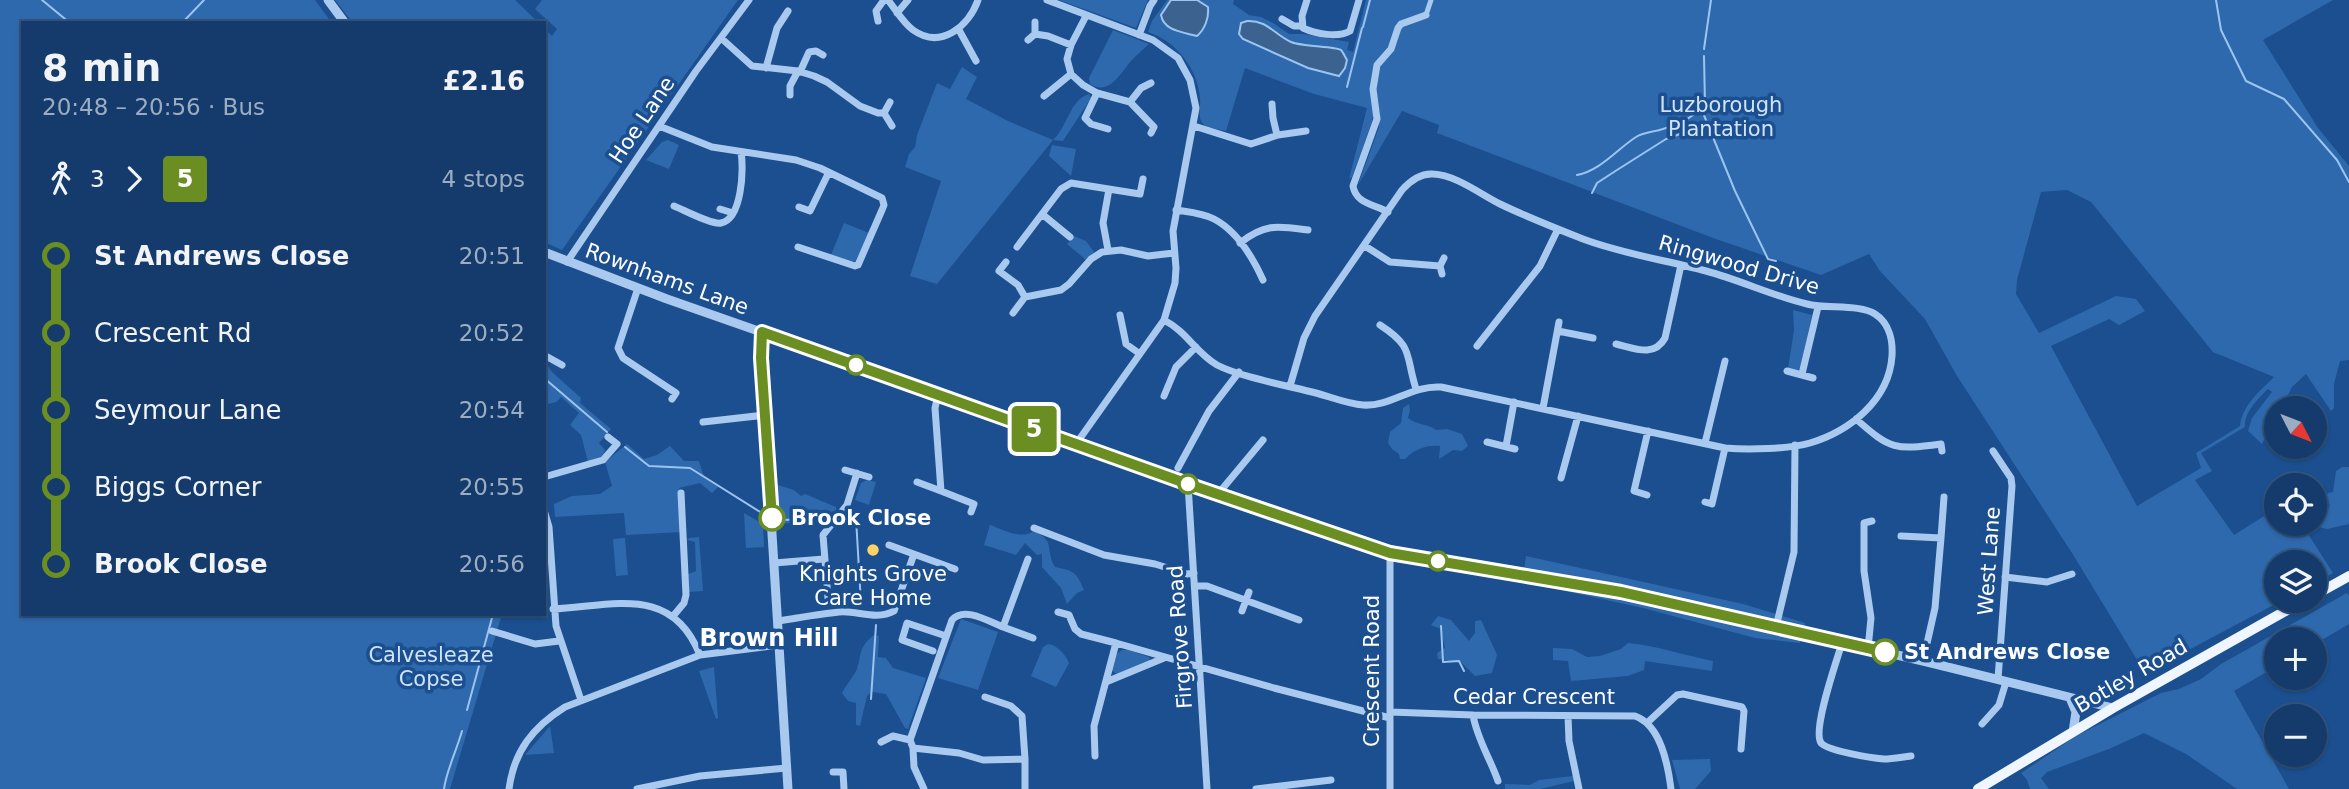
<!DOCTYPE html>
<meta charset="utf-8">
<style>
:root{--surface:#143b6b;--page:#1d4271;--text:#f1f3f6;--muted:#9dadc1;--line:#33557e}
body{margin:0;font-family:"DejaVu Sans",sans-serif;background:var(--page);color:var(--text);height:100vh;display:flex;flex-direction:column;font-size:26px;white-space:nowrap}
*{box-sizing:border-box;margin:0}
p{font-size:23px;color:var(--muted)}
.icon{flex:none;width:38px;height:38px;fill:none;stroke:currentColor;stroke-width:2;stroke-linecap:round;stroke-linejoin:round}
.map{position:relative;flex:1;overflow:hidden}
.side{position:absolute;left:21px;top:21px;width:525px;height:595px;display:flex;flex-direction:column;background:var(--surface);border-radius:0px;box-shadow:0 2px 5px #0004,0 0 0 2px var(--line)}
.side>*{flex:none}
.badge{padding:0 14px;border-radius:5px;font-size:24px;line-height:46px}
.needle{width:46px;rotate:132deg}
.tools{position:absolute;left:2264px;top:396px;display:grid;gap:14px}
.tools a{display:grid;place-items:center;width:63px;height:63px;border-radius:50%;background:var(--surface);box-shadow:0 2px 5px #0004,0 0 0 2px var(--line);font-size:35px}
.map>.badge{position:absolute;translate:-50% -50%;box-shadow:0 0 0 4px #fff}
.legs{display:flex;align-items:center;gap:10px;height:77px;padding:0 21px;font-size:23px}
.legs p{margin-inline-start:auto}
.headline{display:flex;align-items:center;justify-content:space-between;height:119px;padding:0 21px}
h1{font-size:38px;font-weight:700;line-height:52px}
ul{padding:0 21px;list-style:none}
li{display:flex;align-items:center;gap:24px;height:77px;font-size:26px}
li i{display:grid;place-items:center;width:10px;height:100%;margin:0 9px;background:currentColor}
li i::after{content:'';width:18px;height:18px;margin:-9px;border:5px solid;border-radius:50%;background:var(--surface)}
li p{margin-inline-start:auto}
li:first-child i{background:linear-gradient(#0000 50%,currentColor 0)}
li:last-child i{background:linear-gradient(currentColor 50%,#0000 0)}
.map>svg:first-child{display:block}
.green{fill:#2e69ad;fill-rule:evenodd}
.water{fill:#3c6290;stroke:#9cc4f0;stroke-width:2}
.lines{fill:none;stroke-linecap:round;stroke-linejoin:round}
.stream{stroke:#9cc4f0;stroke-width:2}
.pedestrian{stroke:#a9c9ee;stroke-width:5}
.minor{stroke:#a9c9ee;stroke-width:7}
.tertiary{stroke:#a9c9ee;stroke-width:9}
.primary{stroke:#f0f6ff;stroke-width:10}
.line-1-casing{stroke:#fff;stroke-width:16}
.line-1{stroke:#6b8e23;stroke-width:10}
.stop-1-dot{fill:#fff;stroke:#6b8e23;stroke-width:3.5}
.poi-dot{fill:#ffd166;stroke:#1b4f8f;stroke-width:2.5}
.labels{text-anchor:middle;dominant-baseline:central;stroke-width:7;stroke-linejoin:round;paint-order:stroke}
.park-label{font-size:21px;fill:#cfe3fa;stroke:#1b4f8f}
.street-label{font-size:21px;fill:#fff;stroke:#1b4f8f}
.stop-label{font-size:21px;font-weight:bold;fill:#fff;stroke:#1b4f8f;text-anchor:start}
.poi-label{font-size:21px;fill:#fff;stroke:#1b4f8f}
.quarter-label{font-size:24px;font-weight:bold;fill:#fff;stroke:#1b4f8f}
</style>
<div class="map">
<svg width="2349" height="789" viewBox="0 0 2349 789">
<rect width="100%" height="100%" fill="#1b4f8f"/>
<!-- green -->
<path class="green" d="M0,0H315L332,23H23V614H502L450,789H0Z
M335,0H515L539,23H353Z
M542,0H738L562,250L544,242V28L552,36L557,29L535,9Z
M1059,0H1148L1136,28Z
M1167,0H1234L1233,4L1249,15L1261,17L1273,23L1289,34H1303L1349,42L1347,50L1353,52L1366,0H2333L2263,40L2318,128L2349,166V360L2340,361L2334,384V408L2331,411L2306,374L2292,387L2281,408H2277V416L2262,444L2248,431L2252,418L2272,392L2268,389C2258,399 2244,412 2245,427L2201,453L2212,471L2195,480L2234,535L2277,508V523H2301L2333,573L2315,583V562H2277V600H2283L2145,673L2072,553L1957,376L1925,319L1880,271L1869,254L1821,275L1713,238L1437,133L1439,125L1402,111L1358,185L1379,127L1380,111L1374,110L1372,122L1352,177L1349,179L1367,108L1314,94L1245,68L1226,131C1219,129 1205,129 1201,121C1198,114 1201,105 1200,98C1198,69 1176,41 1148,32L1152,21ZM2067,190L2091,202L2213,352L2274,377C2260,391 2242,405 2240,426L2196,453L2201,468L2137,506L2051,346L2109,319L2119,325L2145,311L2136,299L2116,296L2039,333L2016,294L2017,280L2041,192Z
M1113,30L1149,44C1143,50 1136,55 1131,61C1120,74 1109,96 1090,84L1089,78Z
M962,67L977,77L966,99L1008,121L1053,140C1067,128 1070,99 1089,94L1091,98L1063,141L1053,140L937,284L910,276L941,181L905,167L909,154L915,147L917,135L937,83L950,89Z
M668,140L679,145L669,169L646,160L662,142Z
M1052,145L1076,149L1071,176L1049,156Z
M844,223L869,233L855,262L831,255Z
M1074,236L1086,241L1094,252L1086,260L1067,244Z
M1793,310L1812,315L1800,369L1797,371L1788,369L1794,330Z
M544,360L552,372L581,398L580,403L611,429L599,443L605,450C603,458 596,460 588,462L581,435L570,425L579,413L561,397L556,402L545,405Z
M1409,404L1410,410L1408,418C1417,425 1429,424 1436,430L1447,429L1462,434L1468,446L1462,451L1453,450L1439,459L1440,446C1427,445 1415,449 1405,459H1400L1399,454L1392,449L1388,443L1390,432L1401,423L1403,408Z
M627,444L644,459L657,455L670,446L684,461H699L704,477L718,487L712,493L700,483L679,488L682,532L626,535L624,513L555,517L554,504L572,496L600,494L612,486L605,462Z
M2342,467H2349V524L2327,529L2319,527L2315,520L2326,513L2330,505L2325,498L2328,493L2333,492L2336,471Z
M867,480L876,482L869,505L855,500L861,483Z
M774,484L794,490L801,496L805,494L836,507V513L831,520L777,524Z
M744,513L763,524L764,547L746,548Z
M990,525C1005,530 1020,540 1034,531C1056,541 1045,550 1055,567C1075,571 1076,572 1084,590L1077,593L1067,604L1061,588L1042,567V554L1037,555L1025,543L1016,555L984,545Z
M699,537L703,591L689,592L688,574L696,571L695,542L687,540L689,538Z
M625,538L628,575L616,576L613,539Z
M1526,556L1743,604L1805,623L1800,643L1755,638L1643,608L1533,584L1524,571Z
M2347,593L2349,596V624L2315,644V639H2277V666L2234,691L2289,789H2237L2186,754L2144,733L2109,749L2047,772L2041,778L2049,789H2030L2027,780L2021,773L2076,736L2161,693L2179,689L2201,679L2221,664Z
M1438,616L1451,620L1469,641L1475,633V621L1481,620L1497,655L1492,673L1475,676L1461,662L1438,659L1437,653L1445,648L1441,629L1431,625Z
M961,619L998,632L978,690L938,678Z
M874,635L879,636L878,657L886,658L893,668L926,678L908,729L905,728L886,694L872,692L867,696L860,726L856,725V703L848,701L842,693C846,685 854,676 857,669C862,653 858,648 874,635Z
M1628,643C1655,645 1686,656 1713,661L1712,671L1645,661L1644,670L1628,676L1571,681L1568,661L1553,660V648L1572,649L1587,657L1600,656L1621,649Z
M1048,644C1056,644 1067,656 1069,663L1056,687L1031,676L1043,647Z
M1122,650H1128L1149,657L1150,659L1148,662L1118,675L1111,670L1114,656Z
M714,667L718,718L716,719L699,671Z
M550,726L554,753L525,755Z
M1710,759L1711,771L1695,789H1680L1672,760Z
M1573,776L1574,781L1540,789H1505V784L1530,785L1539,780Z"/>
<!-- water -->
<path class="water" d="M1171,0H1197L1208,7C1209,18 1205,29 1197,36C1182,32 1164,31 1161,15Z
M1247,21C1267,20 1274,34 1291,42C1303,47 1335,46 1341,50C1343,52 1345,57 1347,60L1345,68L1339,76L1308,68L1243,39L1239,34L1241,23Z"/>
<g class="lines">
<!-- stream -->
<path class="stream" d="M42,0L70,23
M2216,0L2221,30L2246,81L2284,99L2337,160L2349,182
M182,23L204,0
M1363,27L1370,0
M1704,49L1711,0
M1347,87L1362,28
M1701,108L1735,191L1768,259L1776,261
M1577,175C1601,170 1616,150 1636,137C1644,132 1654,132 1663,129C1680,125 1693,117 1705,105L1704,56
M1592,193L1597,183L1617,170L1666,139L1683,133L1681,123
M544,378L607,432
M625,447L649,466L690,468L765,515
M849,517L856,518L861,604
M778,520L821,519
M1441,626L1443,662L1459,661L1464,671
M871,699L876,625
M467,710L493,614
M444,789C446,772 457,749 462,731"/>
<!-- pedestrian -->
<path class="pedestrian" d="M1426,15L1431,0"/>
<!-- minor -->
<path class="minor" d="M888,0C896,10 903,23 913,30C941,50 969,26 978,0
M1047,0L1153,40L1178,58L1190,80L1196,108L1173,231L1176,268L1175,283L1164,320L1076,444
M1307,0L1302,16L1303,28C1316,34 1338,38 1350,31L1359,0
M897,13L908,0
M1282,19L1294,26H1302
M878,21L876,11L884,0
M1035,22V34
M959,30L976,61
M1139,35L1150,6L1154,0
M721,38L752,66L798,71L814,76L827,82L860,106L878,113H884L890,102
M1028,40L1035,34L1048,36L1071,45L1086,16
M766,68L777,28L788,11
M800,72L809,52L816,51L823,55
M1071,74L1083,85L1097,93L1130,102L1154,127L1151,133
M1097,93L1085,118L1091,124L1108,129
M790,95V86L798,71
M1044,96L1071,74L1067,59L1071,45
M1130,102L1141,88L1151,83
M1272,104L1273,118L1277,135
M884,113L892,126
M659,126L712,147L796,160L820,168L882,198L884,205L882,210L858,265L855,266L798,247
M1194,126L1251,144L1278,135L1306,131
M674,206C684,210 712,225 721,223C742,219 744,169 741,152
M799,207L810,211L828,174
M720,209L733,213
M1176,210C1189,212 1203,213 1214,219C1237,231 1253,258 1263,280
M1388,212C1374,204 1356,204 1353,186L1377,119L1373,89L1377,65L1391,49L1398,28L1401,24L1426,15
M1042,214L1070,237
M1240,243C1265,223 1278,226 1308,230
M1365,246L1390,262L1440,266
M1017,247L1061,189L1071,183L1140,194L1143,179
M1108,250L1103,223L1109,189
M567,262L696,71L749,0
M1006,262L999,271L1018,285L1025,297L1061,290L1069,284L1091,259L1102,252L1121,250L1148,256L1174,253
M1442,274L1440,266L1444,258
M638,288L618,348L623,358L676,393L672,399
M1013,313L1025,297
M1120,315L1126,344L1140,354
M1164,320C1187,332 1196,353 1217,365C1240,377 1289,386 1316,393C1331,397 1348,404 1363,405C1390,407 1412,385 1441,387L1725,448C1748,450 1789,449 1810,443C1850,431 1889,400 1892,356C1893,340 1889,323 1875,314C1860,304 1826,309 1807,304C1773,296 1740,280 1706,271C1665,260 1623,254 1583,239C1555,228 1527,217 1500,204C1480,194 1456,175 1433,174C1420,173 1410,181 1402,190L1315,316L1304,338L1290,386
M1380,325C1414,347 1405,354 1416,389
M1558,331L1593,338
M1616,344C1634,348 1654,358 1665,338L1681,265
M1477,346L1540,266L1558,229
M544,355L562,365
M1787,371L1813,378
M1802,374L1818,307
M938,395L935,408L941,491L974,504L971,512
M1164,396L1176,367L1196,347
M1543,408L1559,322
M1856,419C1891,450 1895,450 1941,444L1942,451
M703,422L765,415
M1487,442L1515,449
M1705,443L1725,361
M1506,446L1514,402
M1993,451L2011,478L2012,486L1998,679
M1178,468L1209,411L1239,372
M845,470L869,477
M544,477L603,460L617,444L608,437
M1561,478L1578,416
M917,482L941,491
M1188,484L1207,789
M1218,494L1263,440
M1647,495L1634,491L1648,431
M1705,502L1712,504L1725,448
M544,510L549,527L556,626L581,700
M1034,528L1104,555L1155,564L1187,574L1194,573
M1901,536L1941,538L1935,608L1923,661
M1941,538L1944,497
M889,545L955,569
M1390,553V789
M774,563L824,559
M2005,577L2047,582L2072,574
M1195,586H1207L1299,620
M828,598L823,535L847,505L857,473
M553,609C613,606 672,584 700,655
M1242,611L1249,592
M1058,612L1069,615L1075,629L1081,634L1116,643
M674,615L684,603L686,595L681,493
M778,621C798,618 819,614 839,612C857,610 876,621 894,611L914,554
M1003,627L1033,638
M1776,627L1794,552L1795,445
M492,631L535,644L559,641
M1842,643C1837,660 1812,730 1821,743C1828,751 1872,758 1884,759C1893,759 1902,757 1911,756
M1868,649L1871,618L1864,571V523L1872,521
M933,651L902,640L907,623L946,636
M1106,682L1164,658
M1390,712L1473,715L1635,716C1661,725 1668,765 1671,789
M1473,715C1477,739 1490,758 1498,781
M1568,716L1569,741L1579,789
M1648,722L1677,695L1683,694L1742,707L1744,711L1741,749
M1982,724L1999,705L2006,682
M881,742L893,736L910,740
M913,748L959,753L983,760L1025,759L1022,716L1011,706L985,697
M1095,756L1094,726L1116,643L1274,688L1390,718
M833,772H843L844,789
M509,789C514,751 533,727 565,707L700,655L779,645
M637,789L700,776L787,768
M924,789L914,767L913,748L910,740L952,620C964,606 988,621 1003,627L1028,559
M1025,789V759
M1256,789L1331,780"/>
<!-- tertiary -->
<path class="tertiary" d="M328,0L345,23
M544,252L667,299L1390,553L1628,593L1923,661L2113,708
M762,332L761,358L788,789
M2070,698L2076,712L2073,732"/>
<!-- primary -->
<path class="primary" d="M2315,595L2349,576
M1978,789L2113,708L2305,600"/>
</g>
<g class="lines">
<!-- line-1 casing -->
<g class="line-1-casing">
<path id="line-1" d="M772,518L761,358L762,332L1188,484L1390,553L1621,592L1885,652"/>
</g>
<!-- line-1 -->
<use href="#line-1" class="line-1"/>
</g>
<!-- markers -->
<g class="stop-1-dot">
<circle cx="856" cy="365" r="9"/>
<circle cx="1188" cy="484" r="9"/>
<circle cx="772" cy="518" r="12"/>
<circle cx="1438" cy="561" r="9"/>
<circle cx="1885" cy="652" r="12"/>
</g>
<circle class="poi-dot" cx="873" cy="550" r="7"/>
<g class="labels">
<!-- park labels -->
<g class="park-label">
<text x="1721" y="105">Luzborough<tspan x="1721" dy="24">Plantation</tspan></text>
<text x="431" y="655">Calvesleaze<tspan x="431" dy="24">Copse</tspan></text>
</g>
<!-- street labels -->
<g class="street-label">
<text transform="translate(642 120) rotate(-56)">Hoe Lane</text>
<text transform="translate(1739 265) rotate(16)">Ringwood Drive</text>
<text transform="translate(667 279) rotate(20)">Rownhams Lane</text>
<text transform="translate(1989 561) rotate(-86)">West Lane</text>
<text transform="translate(1180 637) rotate(-94)">Firgrove Road</text>
<text transform="translate(1372 671) rotate(-90)">Crescent Road</text>
<text transform="translate(2131 676) rotate(-30)">Botley Road</text>
<text x="1534" y="697">Cedar Crescent</text>
</g>
<!-- stop labels -->
<g class="stop-label">
<text x="791" y="518">Brook Close</text>
<text x="1904" y="652">St Andrews Close</text>
</g>
<!-- poi labels -->
<g class="poi-label">
<text x="873" y="574">Knights Grove<tspan x="873" dy="24">Care Home</tspan></text>
</g>
<!-- quarter labels -->
<g class="quarter-label">
<text x="769" y="638">Brown Hill</text>
</g>
</g>
</svg>
<div class="tools">
<a><svg class="needle" viewBox="-14 -14 28 28"><path d="M0-13l5 13h-10z" fill="#e53935"/><path d="M0 13l5-13h-10z" fill="#9dadc1"/></svg></a>
<a><svg class="icon" aria-label="locate" viewBox="0 0 24 24"><circle cx="12" cy="12" r="6"/><path d="M12 2v4M12 18v4M2 12h4M18 12h4"/></svg></a>
<a><svg class="icon" aria-label="layers" viewBox="0 0 24 24"><path d="M12 4l9 5-9 5-9-5zM3 14l9 5 9-5"/></svg></a>
<a>+</a>
<a>−</a>
</div>
<b class="badge" style="left:1034px;top:429px;background:#6b8e23;color:#fff">5</b>
<section class="side">
<div class="headline"><div><h1>8 min</h1><p>20:48 – 20:56 · Bus</p></div><b>£2.16</b></div>
<div class="legs"><svg class="icon" aria-label="walk" viewBox="0 0 24 24"><circle cx="13" cy="4" r="2"/><path d="M13 8l-2 6 4 7M11 14l-3 7M7 12l3-4h3l4 4"/></svg>3<svg class="icon" aria-label="forward" viewBox="0 0 24 24"><path d="M9 5l7 7-7 7"/></svg><b class="badge" style="background:#6b8e23;color:#fff">5</b><p>4 stops</p></div>
<ul>
<li><i style="color:#6b8e23"></i><b>St Andrews Close</b><p>20:51</p></li>
<li><i style="color:#6b8e23"></i><span>Crescent Rd</span><p>20:52</p></li>
<li><i style="color:#6b8e23"></i><span>Seymour Lane</span><p>20:54</p></li>
<li><i style="color:#6b8e23"></i><span>Biggs Corner</span><p>20:55</p></li>
<li><i style="color:#6b8e23"></i><b>Brook Close</b><p>20:56</p></li>
</ul>
</section>
</div>
